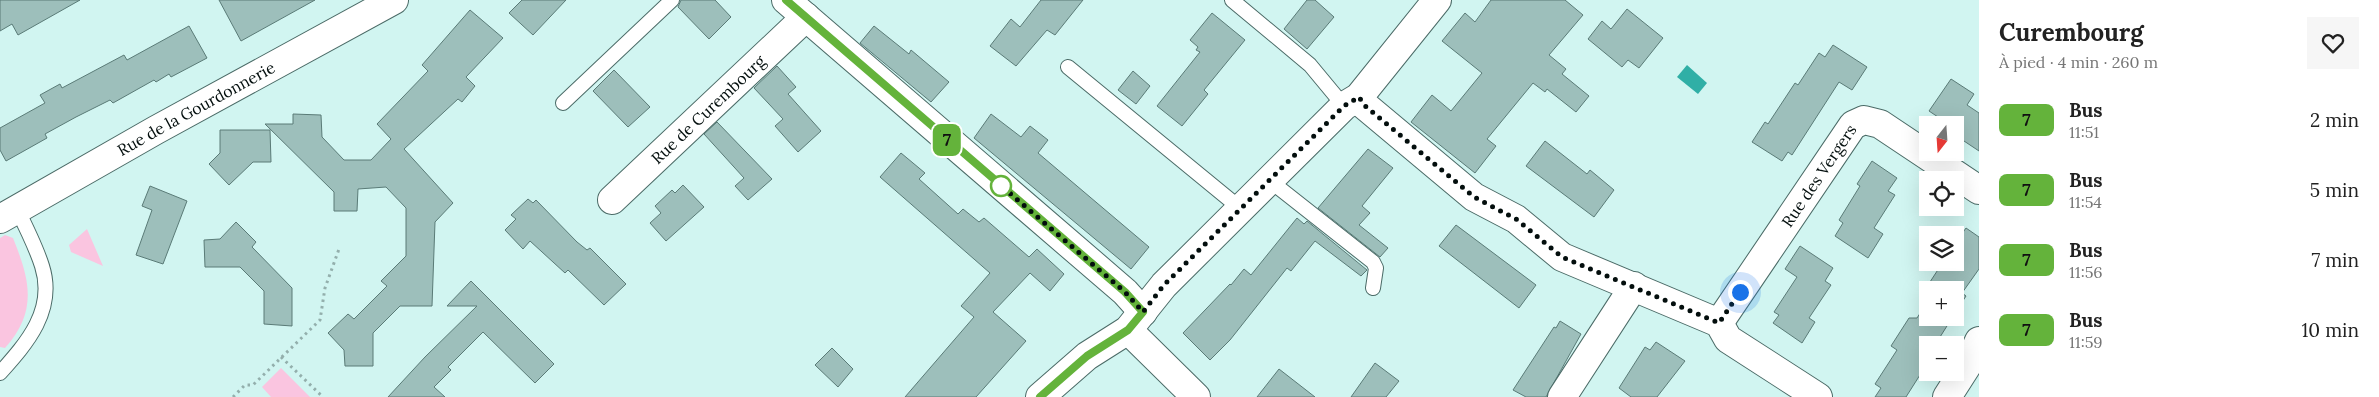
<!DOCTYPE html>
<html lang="fr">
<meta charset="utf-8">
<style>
:root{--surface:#fff;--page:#f6f6f6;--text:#222;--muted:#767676}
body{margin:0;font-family:Lora,serif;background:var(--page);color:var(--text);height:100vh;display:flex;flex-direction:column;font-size:19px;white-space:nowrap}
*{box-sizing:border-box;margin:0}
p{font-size:16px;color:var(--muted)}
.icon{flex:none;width:28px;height:28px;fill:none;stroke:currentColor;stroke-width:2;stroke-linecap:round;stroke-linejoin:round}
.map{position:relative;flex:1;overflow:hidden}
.panel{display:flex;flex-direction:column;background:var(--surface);width:400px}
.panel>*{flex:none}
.badge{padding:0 10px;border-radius:8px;font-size:18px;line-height:32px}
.needle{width:32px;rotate:197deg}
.controls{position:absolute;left:1919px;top:116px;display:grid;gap:10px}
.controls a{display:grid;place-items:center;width:45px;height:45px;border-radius:0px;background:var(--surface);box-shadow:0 5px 20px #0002;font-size:25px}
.you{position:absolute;width:25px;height:25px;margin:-12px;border:4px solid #fff;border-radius:50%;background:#1a73e8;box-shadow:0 0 0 8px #1a73e833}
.map>.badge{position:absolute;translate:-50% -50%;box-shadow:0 0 0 2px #fff}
.round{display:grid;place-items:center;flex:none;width:52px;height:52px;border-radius:0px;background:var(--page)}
.head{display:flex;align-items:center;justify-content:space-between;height:85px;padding:0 20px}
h1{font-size:24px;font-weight:700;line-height:38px}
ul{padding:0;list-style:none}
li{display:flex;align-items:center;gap:15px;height:70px;padding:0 20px}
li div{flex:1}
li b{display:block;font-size:19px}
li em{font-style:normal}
li .badge{min-width:55px;font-weight:700;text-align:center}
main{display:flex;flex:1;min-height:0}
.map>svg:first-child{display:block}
.green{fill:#fac5e0}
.water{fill:#30afa6}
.building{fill:#9dbfbb;stroke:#5a7b77}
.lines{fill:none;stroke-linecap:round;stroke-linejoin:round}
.service-casing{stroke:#4b6b67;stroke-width:16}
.minor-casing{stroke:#4b6b67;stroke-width:30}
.secondary-casing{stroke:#4b6b67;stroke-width:30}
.path{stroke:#93afac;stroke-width:3;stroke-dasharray:2.5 4;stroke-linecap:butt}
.service{stroke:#fff;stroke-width:14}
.minor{stroke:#fff;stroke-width:28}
.secondary{stroke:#fff;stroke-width:28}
.line-casing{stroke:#fff;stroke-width:11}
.line{stroke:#64b33b;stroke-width:8}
.walk{stroke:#030e0d;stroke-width:5;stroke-dasharray:0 9}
.stop-dot{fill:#fff;stroke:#64b33b;stroke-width:2.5}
.labels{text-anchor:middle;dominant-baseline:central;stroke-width:4;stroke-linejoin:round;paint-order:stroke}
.street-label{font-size:16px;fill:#030e0d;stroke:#eafffc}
</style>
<main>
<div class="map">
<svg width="1979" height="397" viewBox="0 0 1979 397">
<rect width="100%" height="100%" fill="#d1f5f1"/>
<!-- green -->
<path class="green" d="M87,229L103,266L71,252L69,245Z
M5,235L13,238C30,280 38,311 5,348L0,347V238Z
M281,368L310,397H271L262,387Z"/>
<!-- water -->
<path class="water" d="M1687,65L1707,83L1698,94L1677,77Z"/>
<!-- building -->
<path class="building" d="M0,0H80L18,35L12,24L0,31Z
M219,0H315L241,41Z
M522,0H566L533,35L509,13Z
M681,0H715L731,17L709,39L678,7Z
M1041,0H1083L1055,35L1047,30L1016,66L990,46L1011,19L1020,27Z
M1307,0H1315L1334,17L1307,49L1284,29Z
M1491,0H1565L1583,15L1549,55L1566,69L1562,74L1589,96L1576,112L1547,89L1545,92L1533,83L1487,139L1496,146L1475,173L1411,122L1432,95L1451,111L1482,73L1442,41L1465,13L1475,22Z
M1627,9L1663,38L1639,68L1628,60L1622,67L1588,39L1602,21L1611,29Z
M470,10L503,38L466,77L475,86L462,102L458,99L404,149L453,203L435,222L432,306H400L373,333V366H345L344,350L328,333L348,314L354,319L387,286L381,281L406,256V208L386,187L358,189L357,211H334V192L265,124H293V114L321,115L322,137L344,160H371L391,139L377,124L428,71L422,65Z
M1212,13L1245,40L1204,90L1208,94L1182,126L1157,106L1200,52L1196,50L1198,47L1190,40Z
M189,26L207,58L171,77L169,74L156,82L154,80L113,103L110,100L76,117L45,134L47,138L6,161L0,150V128L45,103L40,95L60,84L62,88L124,55L127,60Z
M874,26L909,54L911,50L949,82L931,102L860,43Z
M1833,45L1867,67L1852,90L1839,82L1792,155L1788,152L1782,161L1752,142L1765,122L1768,124L1795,83L1798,85L1819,53L1825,57Z
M777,66L796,87L788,94L821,131L798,152L775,126L783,119L754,88Z
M614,70L650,107L628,127L593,91Z
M1133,71L1150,86L1136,104L1118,90Z
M1951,79L1974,94L1967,105L1979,113V151L1955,135V125H1950L1929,111Z
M991,114L1021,137L1030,126L1048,140L1038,153L1149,247L1131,269L974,138Z
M717,122L772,179L748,200L735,186L744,178L704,134Z
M220,130H270L271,162H253L229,185L209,164L220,153Z
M1545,141L1587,174L1590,170L1614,190L1594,217L1526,166Z
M1368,149L1393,168L1362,206L1370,213L1359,225L1388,248L1380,257L1318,208Z
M901,153L925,173L919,179L958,214L963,209L979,222L984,218L1029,257L1037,249L1064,274L1050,291L1030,273L993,312L1026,341L976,397H905L974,317L961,306L990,273L880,177Z
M1872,161L1897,178L1888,191L1895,195L1874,228L1883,234L1868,258L1835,236L1843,223L1839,220L1860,186L1857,184Z
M683,185L704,207L666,241L650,223L661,213L655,206L672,190L675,193Z
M150,186L187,201L163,264L136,255L152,210L142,206Z
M528,199L533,203L536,200L577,242L587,250L590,248L626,284L604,305L568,270L565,273L530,241L523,249L505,230L516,219L511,215Z
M1297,218L1304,224L1307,221L1367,270L1361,276L1315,241L1291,271L1287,268L1230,340L1210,360L1183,333L1230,284L1231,285L1244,269L1251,275Z
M236,222L256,242L252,247L292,288V326L264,324V291L240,267H205L204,240L220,239Z
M1456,225L1536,285L1519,308L1439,246Z
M1966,228L1979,237V269L1962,293L1966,296L1955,313V290H1934L1928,285L1943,262H1955V244Z
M1800,246L1833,268L1825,281L1831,285L1809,318L1815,322L1802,343L1773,323L1779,315L1774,312L1797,277L1785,269Z
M471,281L554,364L535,383L483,332L448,367L451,370L434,387L445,397H388L425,357L477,306H447Z
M1928,301V318H1952L1935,345H1928V356L1922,365L1925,367L1906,397H1875L1881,388L1875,384L1897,350L1891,346L1909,318H1917Z
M1560,321L1581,334L1546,397H1526L1513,390L1554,327L1556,328Z
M1656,342L1685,361L1657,397H1631L1619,388L1645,347L1650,350Z
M832,348L853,369L838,387L815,365Z
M1375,363L1399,381L1386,397H1351Z
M1279,369L1315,397H1257Z"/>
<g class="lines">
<!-- service casing -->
<g class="service-casing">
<path id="service" d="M1232,0L1310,65L1344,106
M1068,67L1241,209
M563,103L672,0
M1269,180L1373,262L1376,268L1373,288
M0,373C27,343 56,310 42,266C36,247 26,227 17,209"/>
</g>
<!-- minor casing -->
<g class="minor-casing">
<g id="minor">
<path d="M786,0L1125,292L1143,312"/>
<path d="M1359,97L1364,105L1474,197L1516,219L1562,257L1719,323L1728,339L1818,397"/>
<path id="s1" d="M612,200L806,17"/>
<path id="s2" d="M0,219L156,130L394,0"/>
<path id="s3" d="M1719,323L1853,125L1864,120L1880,124L1979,190"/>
<path d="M1128,330L1196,397"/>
<path d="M1562,397L1634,286"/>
<path d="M1947,397L1970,361L1979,341"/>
</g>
</g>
<!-- secondary casing -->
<g class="secondary-casing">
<path id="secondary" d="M1040,397L1087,356L1128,330L1164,285L1344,106L1359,97L1437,0"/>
</g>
<!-- path -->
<path class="path" d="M281,357L323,397
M233,397L245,385H253L320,320L325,288L339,249"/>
<!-- service -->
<use href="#service" class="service"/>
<!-- minor -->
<use href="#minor" class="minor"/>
<!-- secondary -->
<use href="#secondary" class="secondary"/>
</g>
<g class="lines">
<!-- line casing -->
<g class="line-casing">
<path id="line" d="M786,0L1125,292L1143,312L1128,330L1087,356L1040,397"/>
</g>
<!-- line -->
<use href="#line" class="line"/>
<!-- walk -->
<path class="walk" d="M1001,186L999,184L1125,292L1143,312L1164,285L1344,106L1359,97L1364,105L1474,197L1516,219L1562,257L1719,323L1740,292"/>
</g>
<!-- markers -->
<circle class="stop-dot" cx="1001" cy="186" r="10"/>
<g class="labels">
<!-- street labels -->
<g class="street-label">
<text stroke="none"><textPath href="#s2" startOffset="225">Rue de la Gourdonnerie</textPath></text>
<text stroke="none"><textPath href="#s1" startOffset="132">Rue de Curembourg</textPath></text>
<text stroke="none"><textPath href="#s3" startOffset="178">Rue des Vergers</textPath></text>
</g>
</g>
</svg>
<div class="controls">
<a><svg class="needle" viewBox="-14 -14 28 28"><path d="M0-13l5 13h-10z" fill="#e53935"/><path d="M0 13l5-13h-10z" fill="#767676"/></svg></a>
<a><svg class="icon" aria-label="locate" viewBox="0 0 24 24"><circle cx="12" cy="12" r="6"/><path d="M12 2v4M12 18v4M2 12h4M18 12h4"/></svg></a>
<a><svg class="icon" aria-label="layers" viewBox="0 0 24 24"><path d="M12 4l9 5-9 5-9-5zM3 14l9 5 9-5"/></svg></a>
<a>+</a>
<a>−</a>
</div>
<div class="you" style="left:1740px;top:292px"></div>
<b class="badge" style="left:947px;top:140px;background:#64b33b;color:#111">7</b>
</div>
<section class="panel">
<div class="head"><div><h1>Curembourg</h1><p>À pied · 4 min · 260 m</p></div><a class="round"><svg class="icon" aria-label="heart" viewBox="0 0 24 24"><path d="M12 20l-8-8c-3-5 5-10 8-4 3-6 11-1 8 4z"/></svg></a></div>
<ul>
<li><span class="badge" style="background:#64b33b;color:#111">7</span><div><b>Bus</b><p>11:51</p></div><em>2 min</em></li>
<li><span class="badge" style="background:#64b33b;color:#111">7</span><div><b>Bus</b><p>11:54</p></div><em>5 min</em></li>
<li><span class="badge" style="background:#64b33b;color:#111">7</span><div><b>Bus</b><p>11:56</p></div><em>7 min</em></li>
<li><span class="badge" style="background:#64b33b;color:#111">7</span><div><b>Bus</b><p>11:59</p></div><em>10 min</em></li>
</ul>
</section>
</main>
